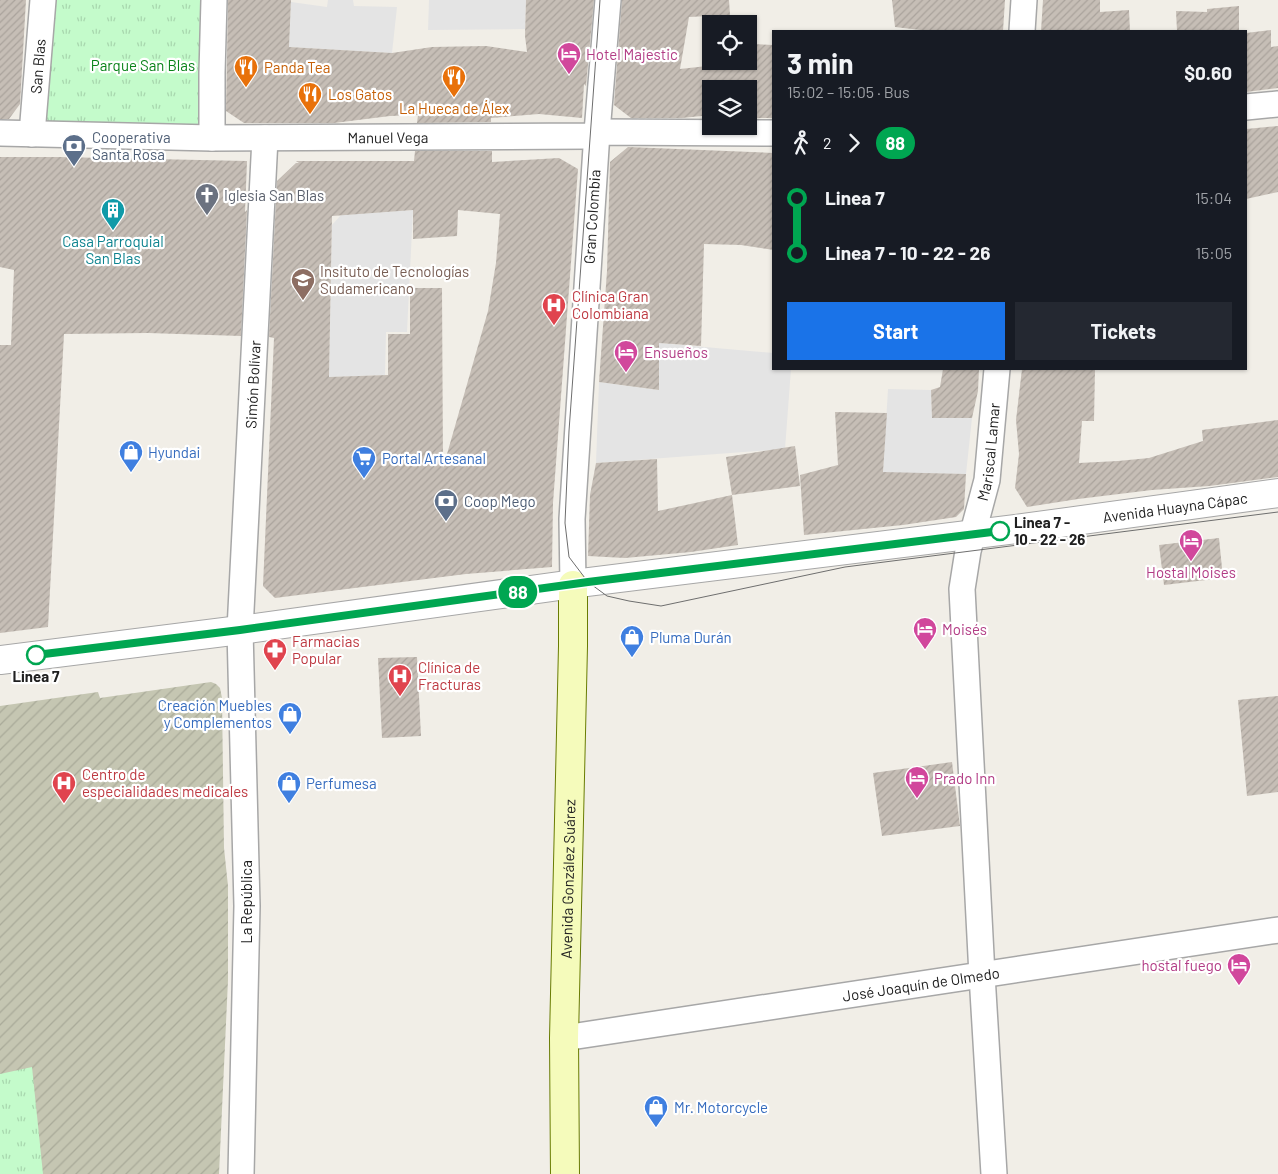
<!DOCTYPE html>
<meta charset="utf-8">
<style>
:root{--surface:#171b24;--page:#242831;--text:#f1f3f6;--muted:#9ea1a6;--accent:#1a73e8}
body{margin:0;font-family:Barlow,sans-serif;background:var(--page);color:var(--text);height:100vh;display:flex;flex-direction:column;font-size:19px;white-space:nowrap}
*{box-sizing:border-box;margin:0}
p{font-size:16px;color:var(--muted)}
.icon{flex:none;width:28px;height:28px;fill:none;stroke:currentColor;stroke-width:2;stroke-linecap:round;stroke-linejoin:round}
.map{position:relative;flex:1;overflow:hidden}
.details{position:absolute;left:772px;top:30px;width:475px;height:340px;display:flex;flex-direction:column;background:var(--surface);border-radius:0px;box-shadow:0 1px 4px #0004}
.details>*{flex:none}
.badge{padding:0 10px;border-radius:16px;font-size:18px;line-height:32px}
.tools{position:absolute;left:702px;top:15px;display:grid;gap:10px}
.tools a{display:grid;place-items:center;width:55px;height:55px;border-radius:0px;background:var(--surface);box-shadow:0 1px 4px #0004;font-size:25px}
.map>.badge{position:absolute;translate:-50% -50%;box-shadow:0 0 0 2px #fff}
.legs{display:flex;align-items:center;gap:8px;height:55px;padding:0 15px;font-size:16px}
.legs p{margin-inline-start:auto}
.headline{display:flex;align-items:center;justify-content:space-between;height:85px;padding:0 15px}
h1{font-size:28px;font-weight:700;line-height:38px}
.button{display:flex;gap:10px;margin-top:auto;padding:10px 15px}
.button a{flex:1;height:58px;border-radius:0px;background:var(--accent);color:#fff;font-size:20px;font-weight:700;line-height:58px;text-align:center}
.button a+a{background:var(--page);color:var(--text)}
ul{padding:0 15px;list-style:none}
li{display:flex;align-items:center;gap:18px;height:55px;font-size:19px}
li i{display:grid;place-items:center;width:8px;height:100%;margin:0 6px;background:currentColor}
li i::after{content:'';width:12px;height:12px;margin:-6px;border:4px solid;border-radius:50%;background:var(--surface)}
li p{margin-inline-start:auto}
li:first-child i{background:linear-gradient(#0000 50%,currentColor 0)}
li:last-child i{background:linear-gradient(currentColor 50%,#0000 0)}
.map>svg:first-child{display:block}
.construction{fill:url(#construction-furrows)}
.park{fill:url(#park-tufts)}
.parking{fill:#e4e4e4}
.building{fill:url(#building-hatch);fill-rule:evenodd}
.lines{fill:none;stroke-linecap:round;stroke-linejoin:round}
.minor-casing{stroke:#a7a7a7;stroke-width:28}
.tertiary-casing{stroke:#a7a7a7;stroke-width:30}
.secondary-casing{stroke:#697c03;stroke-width:30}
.minor{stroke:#fff;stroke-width:25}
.tertiary{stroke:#fff;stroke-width:28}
.secondary{stroke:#f5fbbb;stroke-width:28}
.tram{stroke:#6e6e6e;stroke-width:1}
.line-1-casing{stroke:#fff;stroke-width:11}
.line-1{stroke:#00a651;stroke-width:8}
.stop-1-dot{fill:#fff;stroke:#00a651;stroke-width:2.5}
.labels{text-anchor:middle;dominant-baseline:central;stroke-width:4.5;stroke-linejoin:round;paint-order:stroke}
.hotel-label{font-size:15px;fill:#b23c85;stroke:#fff;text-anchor:start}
.park-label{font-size:15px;fill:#0a831a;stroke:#fff}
.street-label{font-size:15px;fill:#202020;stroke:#fff}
.food-label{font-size:15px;fill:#c56008;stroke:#fff;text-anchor:start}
.service-label{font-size:15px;fill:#4e5e75;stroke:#fff;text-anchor:start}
.worship-label{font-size:15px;fill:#5b616d;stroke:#fff;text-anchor:start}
.culture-label{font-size:15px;fill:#0d838f;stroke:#fff}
.education-label{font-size:15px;fill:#785e54;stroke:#fff;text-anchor:start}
.health-label{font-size:15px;fill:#be3a42;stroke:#fff;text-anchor:start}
.shop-label{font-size:15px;fill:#366cbe;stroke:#fff;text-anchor:start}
.stop-label{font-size:15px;font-weight:bold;fill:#202020;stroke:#fff;text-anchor:start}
</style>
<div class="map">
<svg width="1278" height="1174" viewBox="0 0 1278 1174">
<defs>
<pattern id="construction-furrows" width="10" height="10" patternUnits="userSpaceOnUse" patternTransform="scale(1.25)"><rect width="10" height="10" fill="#c5c6b2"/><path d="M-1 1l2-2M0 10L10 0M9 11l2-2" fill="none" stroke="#a9aa99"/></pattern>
<pattern id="park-tufts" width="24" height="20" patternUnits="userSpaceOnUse" patternTransform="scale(1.25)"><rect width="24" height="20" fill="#c4fbcb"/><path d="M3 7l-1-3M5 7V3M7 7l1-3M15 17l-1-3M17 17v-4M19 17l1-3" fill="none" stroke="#a8d7ae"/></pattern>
<pattern id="building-hatch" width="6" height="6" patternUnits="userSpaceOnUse" patternTransform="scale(1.25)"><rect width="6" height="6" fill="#c6beb6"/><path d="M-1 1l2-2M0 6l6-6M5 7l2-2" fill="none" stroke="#aaa39c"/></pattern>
</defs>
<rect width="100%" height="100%" fill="#f1eee7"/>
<!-- construction -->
<path class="construction" d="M211,682L216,684L220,688L222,698L224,848L228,886V980L219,1174H0V706L98,692L100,698Z"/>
<!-- park -->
<path class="park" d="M47,0H209L205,129L44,127Z
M32,1067L43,1174H0V1074Z"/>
<!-- parking -->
<path class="parking" d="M328,0H353L354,6L397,7L392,53L289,47L291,2L327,7Z
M429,0H526L525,29L428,30Z
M413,210L407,332H386L385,375L329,377L332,225L341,215Z
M659,343L774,353V369H791L785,449L596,463L599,382L658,390Z
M888,389L931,390L932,418H972L966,474L883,473Z"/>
<!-- building -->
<path class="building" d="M0,0H26L20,104L9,119H0Z
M228,0H291L289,47L392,53L432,47L486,46L527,52L525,36L526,0H594L586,86L584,84L582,118L539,114L491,118V122L417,123L418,115L390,116L334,123H244L226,111Z
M622,0H729L730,15L689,17L680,69L716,65L720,61H749V44L774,45V118H749V89H711V115L682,118H631L614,105Z
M892,0H1005L1003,31H929L895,27Z
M1043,0H1100V12L1129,10L1130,31H1041Z
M1239,6V31H1177L1176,11L1207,12V9Z
M1271,30V47L1278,46V88L1246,92V33Z
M1278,126V192L1246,199V129Z
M628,147L774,153V250L741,245L704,244L701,346L659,343V390L599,382L607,271L610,162Z
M415,151H492V162L559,158L578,169L553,503L552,567L466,574L275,598L263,586L274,338L269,337L277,181L296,163H299L296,161H414ZM413,210V239L457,236L458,210L500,214L496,263L488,311L443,468L442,288H410V334H388V375L329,377L332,216Z
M0,157H59L247,161L245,212L247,210L241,336L148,333L64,334L48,627L0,633V345H11L14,270L0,267Z
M943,369H979L978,391L972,418H932L931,390L940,387Z
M1022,369H1095L1094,421H1082L1079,463L1118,461L1149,458L1203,441L1202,430L1278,420V477L1209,486L1152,490L1078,499L1027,507L1015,488L1019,454L1016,420Z
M835,412L887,413L883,472L966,474L964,509L956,517L903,525L804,535L800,475L838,465Z
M795,446L800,486L732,495L726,457Z
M657,459L658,511L732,495L738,545L691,552L625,558L588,556L590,495L596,463Z
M1219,538L1223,578L1164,585L1159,545Z
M417,657L421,736L382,738L378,658Z
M1278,696V792L1247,796L1238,700Z
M952,762L960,826L882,836L873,773Z"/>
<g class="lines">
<!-- minor casing -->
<g class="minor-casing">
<g id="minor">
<path d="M1022,31L1024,0"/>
<path d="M1246,107L1278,104"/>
<path id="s1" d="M0,133L212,138L589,136L597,132L774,133"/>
<path id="s2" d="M32,134L43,0"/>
<path d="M212,138V73L214,0"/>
<path id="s3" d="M573,585L572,519L597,132L608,0"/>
<path id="s4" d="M564,1038L1278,930"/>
<path id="s5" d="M241,1174L247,906L240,630L265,138"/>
<path id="s6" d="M994,1174L982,975L962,589L968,551L987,480L997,369"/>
</g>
</g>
<!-- tertiary casing -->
<g class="tertiary-casing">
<g id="tertiary">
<path id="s7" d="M0,660L240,630L588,582L1016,529L1278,493"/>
</g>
</g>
<!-- secondary casing -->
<g class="secondary-casing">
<g id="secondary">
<path id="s8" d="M565,1174L564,1038L573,646V585"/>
</g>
</g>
<!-- minor -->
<use href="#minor" class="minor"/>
<!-- tertiary -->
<use href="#tertiary" class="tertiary"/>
<!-- secondary -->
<use href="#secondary" class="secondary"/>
<!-- tram -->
<path class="tram" d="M600,0L569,431L565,523L569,557L588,582L607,596L629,601L661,606L845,567L1278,512"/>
</g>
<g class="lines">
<!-- line-1 casing -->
<g class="line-1-casing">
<path id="line-1" d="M36,655L240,630L588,582L1000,531"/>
</g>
<!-- line-1 -->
<use href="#line-1" class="line-1"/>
</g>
<!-- icons -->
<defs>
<g id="hotel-pin" transform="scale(1.25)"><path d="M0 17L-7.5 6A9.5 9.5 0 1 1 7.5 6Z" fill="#d1479c" stroke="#fff"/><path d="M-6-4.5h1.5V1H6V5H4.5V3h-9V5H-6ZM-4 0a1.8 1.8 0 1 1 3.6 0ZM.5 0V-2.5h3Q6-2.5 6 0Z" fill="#fff"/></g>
<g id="restaurant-pin" transform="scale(1.25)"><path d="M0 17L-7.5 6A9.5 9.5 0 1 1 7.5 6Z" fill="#e8710a" stroke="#fff"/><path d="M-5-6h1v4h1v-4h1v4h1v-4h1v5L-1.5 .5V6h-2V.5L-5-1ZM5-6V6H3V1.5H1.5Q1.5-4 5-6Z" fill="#fff"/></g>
<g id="bank-pin" transform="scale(1.25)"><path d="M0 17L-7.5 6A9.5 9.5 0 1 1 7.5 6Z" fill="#5c6f8a" stroke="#fff"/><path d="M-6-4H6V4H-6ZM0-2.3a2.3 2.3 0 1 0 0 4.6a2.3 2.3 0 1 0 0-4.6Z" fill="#fff"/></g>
<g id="church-pin" transform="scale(1.25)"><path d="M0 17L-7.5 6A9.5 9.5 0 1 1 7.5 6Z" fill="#6b7280" stroke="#fff"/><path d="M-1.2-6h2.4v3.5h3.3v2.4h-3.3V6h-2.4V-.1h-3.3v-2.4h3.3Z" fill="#fff"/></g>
<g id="building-pin" transform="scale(1.25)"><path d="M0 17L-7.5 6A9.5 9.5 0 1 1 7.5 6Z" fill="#0f9aa8" stroke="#fff"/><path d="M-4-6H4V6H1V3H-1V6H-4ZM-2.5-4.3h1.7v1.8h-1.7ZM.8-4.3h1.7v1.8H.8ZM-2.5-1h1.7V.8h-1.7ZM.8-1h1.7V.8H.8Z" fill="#fff"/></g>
<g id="university-pin" transform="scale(1.25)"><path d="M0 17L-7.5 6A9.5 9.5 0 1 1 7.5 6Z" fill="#8d6e63" stroke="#fff"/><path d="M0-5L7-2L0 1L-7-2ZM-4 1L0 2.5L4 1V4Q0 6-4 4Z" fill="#fff"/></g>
<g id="hospital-pin" transform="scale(1.25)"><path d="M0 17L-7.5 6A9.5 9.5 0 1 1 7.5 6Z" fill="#e0444e" stroke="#fff"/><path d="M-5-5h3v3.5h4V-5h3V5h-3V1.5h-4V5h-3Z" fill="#fff"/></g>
<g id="shop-pin" transform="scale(1.25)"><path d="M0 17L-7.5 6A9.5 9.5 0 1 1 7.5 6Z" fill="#3f7fe0" stroke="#fff"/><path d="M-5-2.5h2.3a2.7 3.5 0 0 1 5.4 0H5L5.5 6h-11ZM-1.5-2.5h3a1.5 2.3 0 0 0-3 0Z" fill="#fff"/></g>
<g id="supermarket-pin" transform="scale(1.25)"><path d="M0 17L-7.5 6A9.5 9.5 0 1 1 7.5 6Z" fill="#3f7fe0" stroke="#fff"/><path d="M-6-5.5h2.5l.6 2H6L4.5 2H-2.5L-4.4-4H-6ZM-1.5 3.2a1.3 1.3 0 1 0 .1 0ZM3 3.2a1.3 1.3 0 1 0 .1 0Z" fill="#fff"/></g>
<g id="pharmacy-pin" transform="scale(1.25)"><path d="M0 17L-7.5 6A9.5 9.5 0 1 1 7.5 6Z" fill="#e0444e" stroke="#fff"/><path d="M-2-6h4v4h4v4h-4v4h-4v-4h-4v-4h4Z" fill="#fff"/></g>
</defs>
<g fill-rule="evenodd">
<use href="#hotel-pin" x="569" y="54"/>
<use href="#restaurant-pin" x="246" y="67"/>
<use href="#restaurant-pin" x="454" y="77"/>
<use href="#restaurant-pin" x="310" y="94"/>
<use href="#bank-pin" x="74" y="146"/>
<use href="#church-pin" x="207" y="195"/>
<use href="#building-pin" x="113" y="210"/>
<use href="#university-pin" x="303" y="280"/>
<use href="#hospital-pin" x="554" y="305"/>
<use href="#hotel-pin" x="626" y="352"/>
<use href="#shop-pin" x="131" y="452"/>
<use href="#supermarket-pin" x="364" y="458"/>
<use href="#bank-pin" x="446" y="501"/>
<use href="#hotel-pin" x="1191" y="541"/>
<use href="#hotel-pin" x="925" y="629"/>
<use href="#shop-pin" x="632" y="637"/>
<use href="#pharmacy-pin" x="275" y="650"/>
<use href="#hospital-pin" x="400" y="676"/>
<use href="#shop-pin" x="290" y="714"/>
<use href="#hotel-pin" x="917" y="778"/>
<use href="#hospital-pin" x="64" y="783"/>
<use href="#shop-pin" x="289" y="783"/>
<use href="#hotel-pin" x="1239" y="965"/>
<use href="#shop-pin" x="656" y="1107"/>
</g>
<!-- markers -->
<g class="stop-1-dot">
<circle cx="1000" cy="531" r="9"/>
<circle cx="36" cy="655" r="9"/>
</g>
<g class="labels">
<!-- hotel labels -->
<g class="hotel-label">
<text x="586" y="54">Hotel Majestic</text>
<text x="644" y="352">Ensueños</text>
<text x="1191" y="572" text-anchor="middle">Hostal Moises</text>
<text x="942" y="629">Moisés</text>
<text x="934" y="778">Prado Inn</text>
<text x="1222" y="965" text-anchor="end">hostal fuego</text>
</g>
<!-- park labels -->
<g class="park-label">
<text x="143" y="65">Parque San Blas</text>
</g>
<!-- street labels -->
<g class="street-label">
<text stroke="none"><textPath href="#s2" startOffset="68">San Blas</textPath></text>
<text stroke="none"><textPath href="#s1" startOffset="388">Manuel Vega</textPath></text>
<text stroke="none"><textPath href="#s3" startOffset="369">Gran Colombia</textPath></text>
<text stroke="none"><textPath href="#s5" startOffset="790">Simón Bolívar</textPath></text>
<text stroke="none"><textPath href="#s6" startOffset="726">Mariscal Lamar</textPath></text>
<text stroke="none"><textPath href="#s7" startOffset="1185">Avenida Huayna Cápac</textPath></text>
<text stroke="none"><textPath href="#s8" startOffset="295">Avenida González Suárez</textPath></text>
<text transform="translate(246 902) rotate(-90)">La República</text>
<text stroke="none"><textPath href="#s4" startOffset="361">José Joaquín de Olmedo</textPath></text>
</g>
<!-- food labels -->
<g class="food-label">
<text x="264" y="67">Panda Tea</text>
<text x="328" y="94">Los Gatos</text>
<text x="454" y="108" text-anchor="middle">La Hueca de Álex</text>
</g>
<!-- service labels -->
<g class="service-label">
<text x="92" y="137">Cooperativa<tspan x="92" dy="17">Santa Rosa</tspan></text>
<text x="464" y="501">Coop Mego</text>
</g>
<!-- worship labels -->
<g class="worship-label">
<text x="224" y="195">Iglesia San Blas</text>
</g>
<!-- culture labels -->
<g class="culture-label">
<text x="113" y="241">Casa Parroquial<tspan x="113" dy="17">San Blas</tspan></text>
</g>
<!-- education labels -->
<g class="education-label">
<text x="320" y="271">Insituto de Tecnologías<tspan x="320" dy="17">Sudamericano</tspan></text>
</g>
<!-- health labels -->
<g class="health-label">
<text x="572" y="296">Clínica Gran<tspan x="572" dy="17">Colombiana</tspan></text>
<text x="292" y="641">Farmacias<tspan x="292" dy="17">Popular</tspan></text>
<text x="418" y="667">Clínica de<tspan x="418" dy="17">Fracturas</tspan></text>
<text x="82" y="774">Centro de<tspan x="82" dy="17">especialidades medicales</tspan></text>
</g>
<!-- shop labels -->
<g class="shop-label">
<text x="148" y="452">Hyundai</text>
<text x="382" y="458">Portal Artesanal</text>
<text x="650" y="637">Pluma Durán</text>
<text x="272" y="705" text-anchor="end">Creación Muebles<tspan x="272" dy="17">y Complementos</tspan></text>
<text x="306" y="783">Perfumesa</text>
<text x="674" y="1107">Mr. Motorcycle</text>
</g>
<!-- stop labels -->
<g class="stop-label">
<text x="1014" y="522">Linea 7 -<tspan x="1014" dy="17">10 - 22 - 26</tspan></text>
<text x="36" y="676" text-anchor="middle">Linea 7</text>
</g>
</g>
</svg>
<div class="tools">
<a><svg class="icon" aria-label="locate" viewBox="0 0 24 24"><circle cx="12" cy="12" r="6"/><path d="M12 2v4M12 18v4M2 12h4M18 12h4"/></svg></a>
<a><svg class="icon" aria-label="layers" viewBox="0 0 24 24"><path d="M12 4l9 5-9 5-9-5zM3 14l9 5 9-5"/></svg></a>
</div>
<b class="badge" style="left:518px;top:592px;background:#00a651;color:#fff">88</b>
<section class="details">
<div class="headline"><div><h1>3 min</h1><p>15:02 – 15:05 · Bus</p></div><b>$0.60</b></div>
<div class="legs"><svg class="icon" aria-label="walk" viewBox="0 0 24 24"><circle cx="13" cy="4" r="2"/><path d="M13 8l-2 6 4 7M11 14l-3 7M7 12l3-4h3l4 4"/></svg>2<svg class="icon" aria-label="forward" viewBox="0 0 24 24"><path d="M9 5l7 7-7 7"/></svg><b class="badge" style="background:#00a651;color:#fff">88</b></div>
<ul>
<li><i style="color:#00a651"></i><b>Linea 7</b><p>15:04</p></li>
<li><i style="color:#00a651"></i><b>Linea 7 - 10 - 22 - 26</b><p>15:05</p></li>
</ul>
<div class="button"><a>Start</a><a>Tickets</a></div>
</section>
</div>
